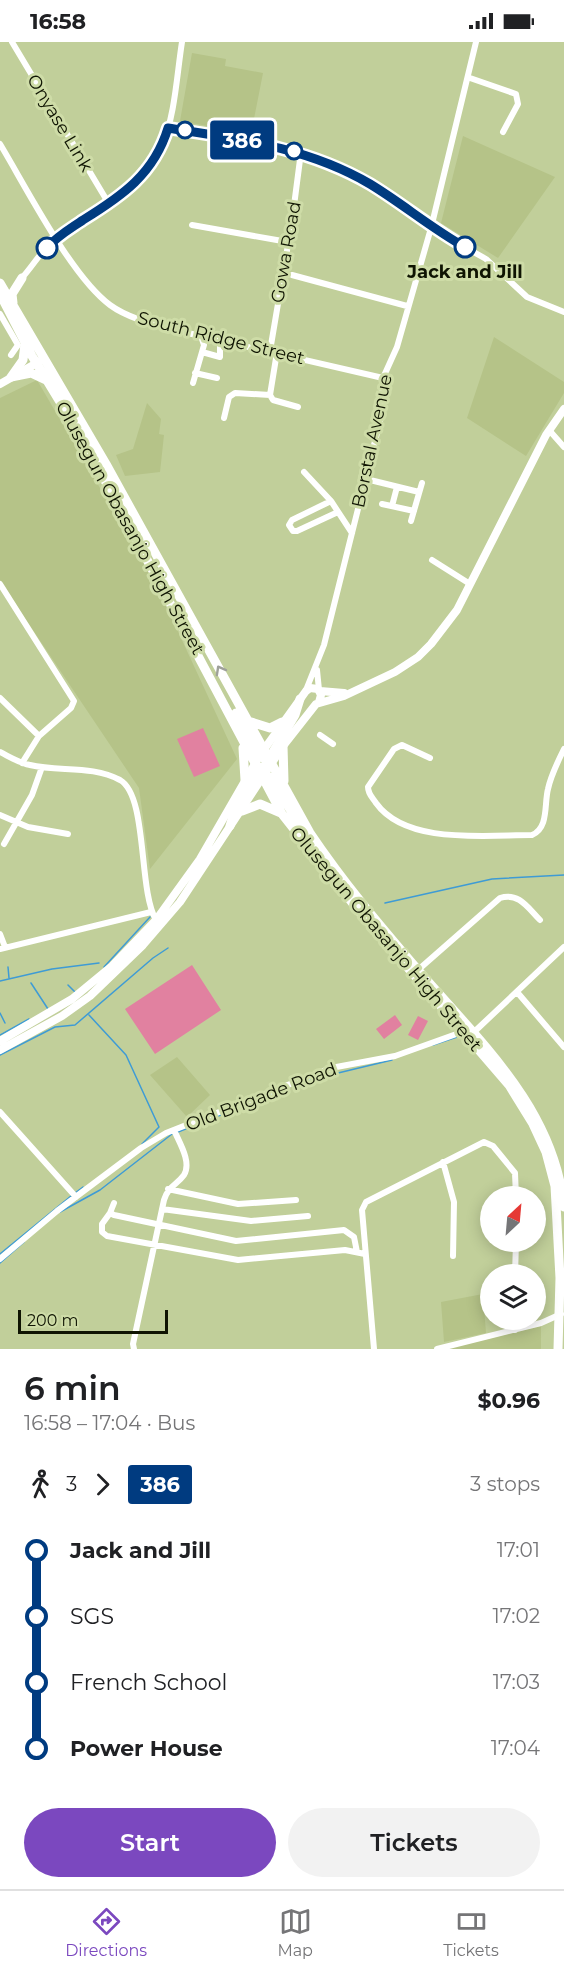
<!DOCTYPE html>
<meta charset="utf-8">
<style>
:root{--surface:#fff;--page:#f2f2f2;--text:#202124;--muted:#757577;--line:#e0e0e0;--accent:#7b48bf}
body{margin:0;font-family:Montserrat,sans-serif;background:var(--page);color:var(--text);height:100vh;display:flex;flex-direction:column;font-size:22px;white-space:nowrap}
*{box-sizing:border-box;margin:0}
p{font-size:20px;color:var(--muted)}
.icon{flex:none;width:33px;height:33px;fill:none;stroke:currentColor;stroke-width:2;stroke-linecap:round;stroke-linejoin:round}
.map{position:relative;height:1307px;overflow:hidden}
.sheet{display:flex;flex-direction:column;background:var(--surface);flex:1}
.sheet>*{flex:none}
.badge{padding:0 12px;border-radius:4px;font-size:21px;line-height:39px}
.needle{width:39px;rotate:26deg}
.fabs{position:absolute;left:480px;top:1144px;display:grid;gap:12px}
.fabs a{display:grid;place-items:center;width:66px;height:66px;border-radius:50%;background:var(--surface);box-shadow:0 3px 15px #0003;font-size:30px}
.scale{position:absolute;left:18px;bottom:15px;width:150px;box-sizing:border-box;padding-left:6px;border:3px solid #0f1402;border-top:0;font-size:16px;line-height:21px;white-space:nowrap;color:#0f1402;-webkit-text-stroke:4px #cedca7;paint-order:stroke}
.map>.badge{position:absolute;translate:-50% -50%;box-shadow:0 0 0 3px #fff}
.legs{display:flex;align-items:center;gap:9px;height:66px;padding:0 24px;font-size:20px}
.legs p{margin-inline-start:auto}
.overview{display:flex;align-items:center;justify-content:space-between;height:102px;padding:0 24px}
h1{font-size:33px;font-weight:600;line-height:45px}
.action{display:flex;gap:12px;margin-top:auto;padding:12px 24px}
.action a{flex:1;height:69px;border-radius:36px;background:var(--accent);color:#fff;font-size:24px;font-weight:600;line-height:69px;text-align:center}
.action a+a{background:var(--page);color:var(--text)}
ul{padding:0 24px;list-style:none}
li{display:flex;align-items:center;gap:21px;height:66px;font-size:22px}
li i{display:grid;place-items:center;width:9px;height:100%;margin:0 8px;background:currentColor}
li i::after{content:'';width:15px;height:15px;margin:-8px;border:4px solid;border-radius:50%;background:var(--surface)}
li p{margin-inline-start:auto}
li:first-child i{background:linear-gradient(#0000 50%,currentColor 0)}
li:last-child i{background:linear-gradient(currentColor 50%,#0000 0)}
.status{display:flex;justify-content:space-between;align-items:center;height:42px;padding:0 30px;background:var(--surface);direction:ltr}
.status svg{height:16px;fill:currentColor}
.tab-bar{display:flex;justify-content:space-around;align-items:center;height:84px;border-top:2px solid var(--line);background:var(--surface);font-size:16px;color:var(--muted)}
.tab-bar a{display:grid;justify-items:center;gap:3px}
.tab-bar .on{color:var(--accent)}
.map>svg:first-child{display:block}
.built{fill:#b5c388}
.green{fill:#e181a0}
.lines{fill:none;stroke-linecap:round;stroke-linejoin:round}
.stream{stroke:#3e9bd5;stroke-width:1.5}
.street{stroke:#fff;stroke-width:6}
.secondary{stroke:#fff;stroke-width:8}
.primary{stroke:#fff;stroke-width:9}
.oneway{stroke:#9fa19a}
.line-1-casing{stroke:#fff;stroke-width:14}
.line-1{stroke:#003b80;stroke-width:9}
.stop-1-dot{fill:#fff;stroke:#003b80;stroke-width:3}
.labels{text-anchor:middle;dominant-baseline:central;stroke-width:6;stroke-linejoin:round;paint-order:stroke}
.street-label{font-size:18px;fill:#0f1402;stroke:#cedca7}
.stop-label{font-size:18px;font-weight:bold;fill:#0f1402;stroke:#cedca7}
</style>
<div class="status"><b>16:58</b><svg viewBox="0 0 49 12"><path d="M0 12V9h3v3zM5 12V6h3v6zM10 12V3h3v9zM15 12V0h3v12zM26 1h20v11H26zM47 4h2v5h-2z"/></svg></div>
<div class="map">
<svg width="564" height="1307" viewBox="0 0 564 1307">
<rect width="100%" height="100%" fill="#c1cf9a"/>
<!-- built -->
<path class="built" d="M192,11L226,17L225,24L263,31L251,92L180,79Z
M463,94L555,135L498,216L441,181Z
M494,295L564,340V351L526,414L467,376Z
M37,338L156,542L237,717L150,827L139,746L0,539V356Z
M147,361L161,377L159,392L164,393L160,430L125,434L116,413L133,407Z
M177,1015L210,1053L187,1075L150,1033Z
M483,1252L486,1291L444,1300L441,1260Z
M541,1284V1307H446Z"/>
<!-- green -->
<path class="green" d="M203,686L220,724L194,735L177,697Z
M192,923L221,968L155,1012L125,967Z
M395,973L402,983L384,997L376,987Z
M418,974L428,979L418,998L408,993Z"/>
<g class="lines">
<!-- stream -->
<path class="stream" d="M385,861L492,837L564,833
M8,925L9,936
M104,925L150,875
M0,939L52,927L99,921
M31,941L48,967
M68,943L75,950
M0,971L5,981
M89,973L126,1013L159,1085L142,1102
M0,993L29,977
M433,1003L460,994
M0,1013L55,985L75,983L153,916L168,906
M309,1038L392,1018
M178,1090L271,1053
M75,1151L83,1145
M60,1170L100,1148L172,1092
M0,1212L71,1154
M0,1221L24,1200"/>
<!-- street -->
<path class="street" d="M12,0L109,162
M470,36L516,52L518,62L503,90
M167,86L269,102L328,121L368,141L431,186L486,217L527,255L564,270
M0,102C26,145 71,234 110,263C129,277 157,283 179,289L383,336
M192,183L288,200
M292,233L407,264
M21,237C33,224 43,206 57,195C95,163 139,154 162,103C175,75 177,31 182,0
M0,272L18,303L11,313
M270,309L292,179L301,110
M202,310L220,315V297
M195,331L217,336
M193,341L204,303L201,294
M270,353L277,310
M224,376L229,355L235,351L270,353L273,358L298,365
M549,388L564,405
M304,430L331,459L352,491
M366,437L419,450
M331,459L292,478L289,483L293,489H297L338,470
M382,462L414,469
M392,464L397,445
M411,479L422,441
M432,518L470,542
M0,542L74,659L71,666L39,694L22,721
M317,628L319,648
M306,648L324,603L381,375L383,336L397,305L431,186L476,0
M0,656L39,694
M320,693L333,702
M0,710C10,715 19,721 30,723C59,730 92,723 120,738C148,754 138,848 156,878
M430,716L402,703L394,707L368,745C368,752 372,755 376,761C406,803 485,793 532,793C549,786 544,762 548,747C551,733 558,719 564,707
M0,773L28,785L68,792
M4,802L32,753L42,725
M0,892L5,905
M0,907L151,870
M418,928L500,856C519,850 528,866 540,878
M517,950L564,1005
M473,991L564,905
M0,1070L76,1155
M443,1120L454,1160L453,1214
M168,1147L238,1162L296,1158
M114,1161L110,1171L114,1173L236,1199L344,1188L354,1195L357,1210
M162,1167L251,1179L308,1174
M110,1171L102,1182V1190L107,1194L238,1218L345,1208L365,1212
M0,1217L57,1169L141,1106L166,1091L331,1026L395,1014L462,990
M515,1233L516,1200
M515,1288V1278
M134,1307L133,1302L164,1158C169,1143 176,1144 184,1133C192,1120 179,1100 174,1088
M374,1307L362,1168L366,1160L484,1100L493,1104L515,1131L516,1155
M437,1307L541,1281L561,1272"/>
<!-- secondary -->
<path class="secondary" d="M0,342L42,318
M320,649L344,651
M0,999L72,957L112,924L156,878L200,817L260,713L306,649L310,646L318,647L321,653L319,660
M0,1008L62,974L90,954L143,903L180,860L283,704L316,662L344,654L395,630L418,615L431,602L457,568L546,393L564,367"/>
<!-- primary -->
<path class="primary" d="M0,241L106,422L310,791C343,840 380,884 418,928C480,1000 554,1066 564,1165
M0,252L32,314L85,401L282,772L358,868L509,1043L533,1082L546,1110L555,1144L560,1236L558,1307
M13,261L12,252L22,236
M11,335L31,331L48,339
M11,335L23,318L25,302
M236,671L260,713L267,719
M248,679L270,686L282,680
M283,704L284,739
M243,706L245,738
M267,720L295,673L300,657
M270,735L299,782
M242,769L260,762L281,771
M230,784L234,771L261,725"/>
</g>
<!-- one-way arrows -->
<defs><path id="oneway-chevron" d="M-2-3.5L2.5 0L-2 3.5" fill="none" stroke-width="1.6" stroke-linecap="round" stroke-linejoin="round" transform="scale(1.5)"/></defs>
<use class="oneway" href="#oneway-chevron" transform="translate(220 628) rotate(-119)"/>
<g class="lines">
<!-- line-1 casing -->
<g class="line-1-casing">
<path id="line-1" d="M47,206C57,194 70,187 83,178C122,154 154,132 168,86C238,97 307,105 370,142C403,162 431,186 465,205"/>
</g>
<!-- line-1 -->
<use href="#line-1" class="line-1"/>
</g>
<!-- markers -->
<g class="stop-1-dot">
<circle cx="185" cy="88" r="8"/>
<circle cx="294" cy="109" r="8"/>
<circle cx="465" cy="205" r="10"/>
<circle cx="47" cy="206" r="10"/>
</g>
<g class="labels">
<!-- street labels -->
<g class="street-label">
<text transform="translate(60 81) rotate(59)">Onyase Link</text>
<text transform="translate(286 210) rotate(-80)">Gowa Road</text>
<text transform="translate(221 296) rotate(14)">South Ridge Street</text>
<text transform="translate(372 399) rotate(-78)">Borstal Avenue</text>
<text transform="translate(130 486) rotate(61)">Olusegun Obasanjo High Street</text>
<text transform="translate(386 897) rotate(50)">Olusegun Obasanjo High Street</text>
<text transform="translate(261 1055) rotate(-21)">Old Brigade Road</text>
</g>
<!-- stop labels -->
<g class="stop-label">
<text x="465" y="230">Jack and Jill</text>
</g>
</g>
</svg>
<div class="fabs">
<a><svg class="needle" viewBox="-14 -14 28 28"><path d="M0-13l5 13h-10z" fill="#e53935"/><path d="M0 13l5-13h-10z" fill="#757577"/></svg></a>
<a><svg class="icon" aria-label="layers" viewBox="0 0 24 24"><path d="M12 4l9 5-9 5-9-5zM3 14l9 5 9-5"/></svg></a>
</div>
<div class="scale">200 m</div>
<b class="badge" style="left:242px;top:98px;background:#003b80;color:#fff">386</b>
</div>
<section class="sheet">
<div class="overview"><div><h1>6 min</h1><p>16:58 – 17:04 · Bus</p></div><b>$0.96</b></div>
<div class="legs"><svg class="icon" aria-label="walk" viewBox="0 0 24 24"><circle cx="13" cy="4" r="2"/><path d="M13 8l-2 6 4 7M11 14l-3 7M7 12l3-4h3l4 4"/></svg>3<svg class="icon" aria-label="forward" viewBox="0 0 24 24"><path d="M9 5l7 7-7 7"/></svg><b class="badge" style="background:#003b80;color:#fff">386</b><p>3 stops</p></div>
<ul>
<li><i style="color:#003b80"></i><b>Jack and Jill</b><p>17:01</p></li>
<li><i style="color:#003b80"></i><span>SGS</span><p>17:02</p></li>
<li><i style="color:#003b80"></i><span>French School</span><p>17:03</p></li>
<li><i style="color:#003b80"></i><b>Power House</b><p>17:04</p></li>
</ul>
<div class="action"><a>Start</a><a>Tickets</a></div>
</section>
<nav class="tab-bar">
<a class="on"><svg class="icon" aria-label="directions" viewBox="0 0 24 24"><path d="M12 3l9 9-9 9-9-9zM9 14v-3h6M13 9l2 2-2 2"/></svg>Directions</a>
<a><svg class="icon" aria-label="map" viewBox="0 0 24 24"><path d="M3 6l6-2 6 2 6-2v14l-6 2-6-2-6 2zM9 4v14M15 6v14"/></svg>Map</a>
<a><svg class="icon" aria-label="tickets" viewBox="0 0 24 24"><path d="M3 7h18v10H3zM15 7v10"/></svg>Tickets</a>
</nav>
